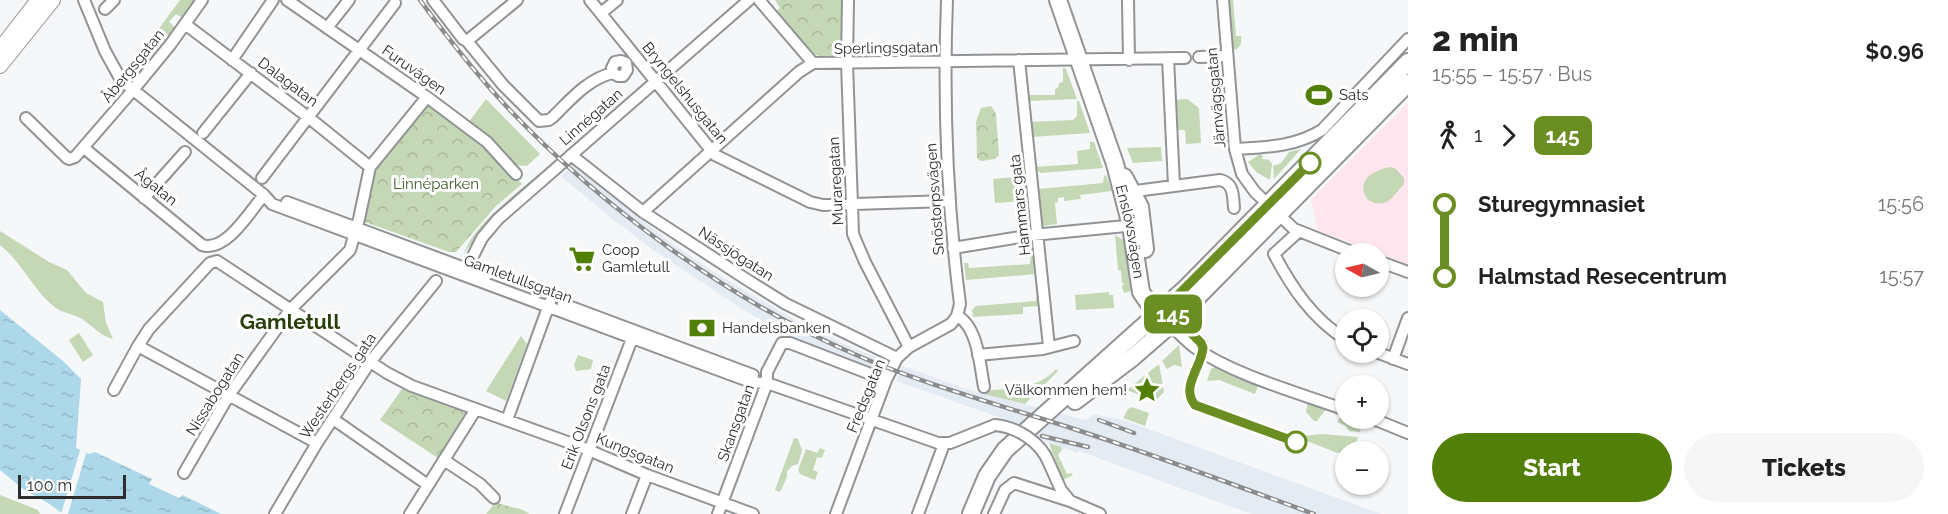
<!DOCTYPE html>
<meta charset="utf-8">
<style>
:root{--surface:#fff;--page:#f6f6f6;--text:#222;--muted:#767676;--accent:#527f07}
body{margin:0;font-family:Raleway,sans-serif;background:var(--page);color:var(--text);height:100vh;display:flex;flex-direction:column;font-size:22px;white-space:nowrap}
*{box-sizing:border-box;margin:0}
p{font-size:20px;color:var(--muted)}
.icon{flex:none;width:33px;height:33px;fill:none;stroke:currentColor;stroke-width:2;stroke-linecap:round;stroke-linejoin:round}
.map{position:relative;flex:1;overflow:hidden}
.panel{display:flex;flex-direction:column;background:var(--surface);width:540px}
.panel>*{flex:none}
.badge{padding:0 12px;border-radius:9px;font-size:21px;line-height:39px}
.needle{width:39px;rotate:278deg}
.fabs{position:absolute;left:1335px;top:243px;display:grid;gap:12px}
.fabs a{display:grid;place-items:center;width:54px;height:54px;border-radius:50%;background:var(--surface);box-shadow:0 2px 4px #0004;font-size:30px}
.scale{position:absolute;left:18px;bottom:15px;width:108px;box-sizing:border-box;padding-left:6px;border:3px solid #2d2d2e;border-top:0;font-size:16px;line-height:21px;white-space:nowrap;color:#2d2d2e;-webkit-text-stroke:4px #fff;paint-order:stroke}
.map>.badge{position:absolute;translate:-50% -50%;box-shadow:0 0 0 3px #fff}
.legs{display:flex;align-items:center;gap:9px;height:66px;padding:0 24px;font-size:20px}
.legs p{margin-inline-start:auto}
.summary{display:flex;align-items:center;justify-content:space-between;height:102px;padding:0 24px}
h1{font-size:33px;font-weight:800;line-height:45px}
.button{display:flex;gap:12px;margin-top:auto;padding:12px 24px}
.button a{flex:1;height:69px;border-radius:36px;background:var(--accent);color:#fff;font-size:24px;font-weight:800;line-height:69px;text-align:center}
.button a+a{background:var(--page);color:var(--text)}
ul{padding:0 24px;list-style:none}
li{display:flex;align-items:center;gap:21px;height:72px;font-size:22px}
li i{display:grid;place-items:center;width:9px;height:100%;margin:0 8px;background:currentColor}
li i::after{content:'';width:15px;height:15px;margin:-8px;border:4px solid;border-radius:50%;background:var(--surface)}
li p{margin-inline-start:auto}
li:first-child i{background:linear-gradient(#0000 50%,currentColor 0)}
li:last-child i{background:linear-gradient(currentColor 50%,#0000 0)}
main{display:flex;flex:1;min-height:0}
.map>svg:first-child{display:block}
.built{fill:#e4ebf3}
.education{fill:#ffe5ed}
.grass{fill:#c4d8b5}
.park{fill:url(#park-crowns)}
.water{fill:url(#water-ripples)}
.pier{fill:#f5f7f9}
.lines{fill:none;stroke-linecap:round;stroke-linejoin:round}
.minor-casing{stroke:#929395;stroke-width:14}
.major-casing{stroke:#929395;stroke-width:16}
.highway-casing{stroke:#929395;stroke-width:20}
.minor{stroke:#fff;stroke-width:10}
.major{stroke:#fff;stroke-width:14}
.highway{stroke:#fff;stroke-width:16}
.rail-casing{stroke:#8b8c8d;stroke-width:4.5}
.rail{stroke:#fff;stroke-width:2;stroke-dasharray:7;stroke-linecap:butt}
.minor-bridge-casing{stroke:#929395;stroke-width:14;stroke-linecap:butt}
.minor-bridge{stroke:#fff;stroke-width:10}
.line-1-casing{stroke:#fff;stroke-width:14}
.line-1{stroke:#6b8e23;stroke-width:9}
.stop-1-dot{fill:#fff;stroke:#6b8e23;stroke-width:3}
.labels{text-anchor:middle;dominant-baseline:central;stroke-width:6;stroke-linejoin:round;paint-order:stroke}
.street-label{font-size:15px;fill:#2d2d2e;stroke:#fff}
.poi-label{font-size:15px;fill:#2d2d2e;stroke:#fff;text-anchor:start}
.park-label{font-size:15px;fill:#3f5a27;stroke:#fff}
.district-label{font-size:21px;font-weight:bold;fill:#283f0b;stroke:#fff}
</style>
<main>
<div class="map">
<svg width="1408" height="514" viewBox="0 0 1408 514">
<defs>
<pattern id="park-crowns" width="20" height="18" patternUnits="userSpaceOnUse" patternTransform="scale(1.5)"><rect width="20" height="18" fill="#c4d8b5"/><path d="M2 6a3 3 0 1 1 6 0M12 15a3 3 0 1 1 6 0" fill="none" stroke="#a9ba9c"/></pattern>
<pattern id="water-ripples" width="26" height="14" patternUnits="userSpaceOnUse" patternTransform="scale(1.5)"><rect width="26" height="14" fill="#add8ea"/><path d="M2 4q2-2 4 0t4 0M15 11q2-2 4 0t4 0" fill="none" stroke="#95bac9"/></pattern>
</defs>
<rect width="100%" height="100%" fill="#f5f7f9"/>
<!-- built -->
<path class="built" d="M573,165L669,241L717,274L802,324L857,350L883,359L878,374L792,337L750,314L656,252L606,214L561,176Z
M902,366L970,390L1081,419L1086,420L1094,414L1124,420L1381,514H1251L1079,451L1078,453L1065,448L1062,450L1061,447L1049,443L1010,421L896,381Z"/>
<!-- education -->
<path class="education" d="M1408,103V264L1318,231L1311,200Z"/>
<!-- grass -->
<path class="grass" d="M180,0H196L183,18L176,14L169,22L176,28L140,75L135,77L127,72Z
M1227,0H1233L1236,36H1241V44L1237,49L1232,50Z
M1063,68L1066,69L1077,99L1028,101V95H1055V89L1058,88L1059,83L1063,82Z
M486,99L540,154L527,166L514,165L501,150L468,123Z
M1187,99L1199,108L1201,143L1186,144L1185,130H1175L1174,100Z
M1077,101H1079L1090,133L1032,137L1030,122L1073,120L1077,116Z
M1090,142H1094L1103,168L1040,173L1039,171H1035L1034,167L1078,164L1077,151L1090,149Z
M1161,147L1162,161L1133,163L1127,148Z
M1301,149L1274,179L1273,166L1281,163L1289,152Z
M1260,154L1263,156L1262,159L1269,160L1272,164L1270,180L1256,172L1248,162Z
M1390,167L1396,169L1404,178V184C1392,197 1387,210 1368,200C1354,181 1374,170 1390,167Z
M545,171L491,219L464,253C474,225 515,194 538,175Z
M1106,175L1112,191L1080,195L1081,199L1064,201V197L1058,198V202L1055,203L1057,224L1042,226L1038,189L1103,183L1104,176Z
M1025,176L1027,201L995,203L993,179Z
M0,231L49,262L67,270L86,293L103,302L106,323L113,339C100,336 93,326 82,319C74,314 63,313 56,308C33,291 22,262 0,245Z
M1115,235L1125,241L1131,291L1124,293L1122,287L1124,283H1122L1121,271L1118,270Z
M1033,247L1036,274L966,280L964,263H968L969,268L1030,264L1031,248Z
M1109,292V295H1113L1114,308L1076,310L1075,295Z
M1038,297L1039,306L1023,307V314L973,317L972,310L976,306L1036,301V298Z
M79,333L93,355L83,362L69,340Z
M521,336L527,344L506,401L486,391Z
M1179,345L1182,367L1174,365L1167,369L1162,361Z
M578,355L593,360L591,369L576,371L574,365Z
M1159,364L1164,392L1155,401L1127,390Z
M1215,367L1259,383L1255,394L1219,380L1207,381L1211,369Z
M1056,369L1058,371L1025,404L984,394V391C1009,388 1038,390 1056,369Z
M1308,401L1327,408L1317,421H1314L1306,412Z
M1132,407L1149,413L1145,426L1123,418L1128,409Z
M1342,414L1345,415L1346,418L1355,419L1362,423L1360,432L1349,431L1346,426L1337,422Z
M1322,434L1358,437C1355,448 1349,453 1337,453L1300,438L1302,436Z
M794,438L798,439L802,450L798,464L792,466L787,471V477L780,492L775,490Z
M1049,443L1061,447L1062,450L1058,455L1067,474L1071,473L1073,475L1063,480Z
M820,448L825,450L822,458L817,457L813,470L818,472L815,480L800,474L798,470L806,449L817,453Z
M0,495L38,510L40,514H0Z"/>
<!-- park -->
<path class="park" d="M775,0H844L842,47L837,56C831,58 825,59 819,56C801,49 786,27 774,13L780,8Z
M425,104L433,106L485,144L522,184L496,206L456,252H449L362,221L375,167Z
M991,106L996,114L999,155L995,159L981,161L977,158L976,122L981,108Z
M402,389L466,412L438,458L380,420Z
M496,502C507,508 520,506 529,514H486Z"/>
<!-- water -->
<path class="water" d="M0,310L63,361L81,379L76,448L89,454L95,452L152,479L149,484L179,498L183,495L221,514H63L48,503L23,489L0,470Z"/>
<!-- pier -->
<path class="pier" d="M81,447L87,450L68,514H61Z"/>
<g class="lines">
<!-- minor casing -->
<g class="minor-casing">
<path id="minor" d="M84,0L105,51L121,80L264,195L272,204L713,368L751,382L767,383L938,443H950L995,425
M287,0L427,97L487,142L516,174
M433,0L463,39L467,41L517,0
M590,0L715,155L810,202L823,205L948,201
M759,0L813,63
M848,0L847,63L853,234L865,262L909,347
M947,0C943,102 947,203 960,304L957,316C978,326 980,366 984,387
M1128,0L1129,60
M1223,0L1235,149L1242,174L1255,192L1294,229L1357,254
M105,9L114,0
M601,13L617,0
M185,24L308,117L370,167
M327,28L349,0
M467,41L503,85L539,121L549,120L553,117C570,100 589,78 613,73L618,76H623L627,70L626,63L621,61L615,62L612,68L613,73
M1199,57L1227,56
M1168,58L1174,185
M232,60L273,0
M1019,60L1049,347
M26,118L67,158L69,159L75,157L133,90L170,45L202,0
M203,133L251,73
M84,148L202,245C226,253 250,211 264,195
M1235,149C1266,147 1295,147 1322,130L1408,39
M571,155L643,212L749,281L786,304L897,358
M262,178L395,3
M1128,192L1220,180C1234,183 1233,196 1234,208
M144,198L185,152
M287,202L486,276
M643,212L799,72L813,63L1185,58
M1298,232L1274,254C1292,288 1312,318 1346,340
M953,248L1033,235L1136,225
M1378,261L1408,272
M467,268L482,238L498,219L749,0
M563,304L753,375
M1177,318L1201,343L1203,352
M1170,325C1178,332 1186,341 1194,347C1233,375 1299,393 1346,410
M138,346L317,443
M1376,352L1408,364
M978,355L1043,349L1074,341
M1393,359L1408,318
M114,390L138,346L149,329L210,263L217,261L387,373L412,386L584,448L647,475L753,514
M1371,418L1408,433
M333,419L428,485
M507,420L550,302
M444,460L480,484L494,498
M1049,463L1061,490L1070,501
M184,473L229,395L290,310L350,250L359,219L370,167L427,97
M275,514L317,443L370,362L436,281
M410,514L476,409
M565,514L635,331
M632,514L647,475
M718,514L767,383V372L782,343H790L886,380
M836,514L886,380L897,358L909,347L951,324L957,316
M918,514L944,444
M994,514L1005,490L1014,483L1070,501L1100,514"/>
</g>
<!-- major casing -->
<g class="major-casing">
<path id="major" d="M0,49L38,0
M0,66L53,0"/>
</g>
<!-- highway casing -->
<g class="highway-casing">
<g id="highway">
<path id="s1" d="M1058,0L1115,164L1131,226L1141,292L1150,305L1165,320"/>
<path d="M1124,177L1140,207L1145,249"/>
<path d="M1075,401L1132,358L1170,325L1408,83"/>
<path d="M971,514L987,476L1005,450L1186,288L1408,62"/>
</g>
</g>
<!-- minor -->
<use href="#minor" class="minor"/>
<!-- major -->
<use href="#major" class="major"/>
<!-- highway -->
<use href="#highway" class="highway"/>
<!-- rail casing -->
<g class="rail-casing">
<path id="rail" d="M420,0C447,37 475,73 507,107C600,206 729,300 854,354C925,385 1001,405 1074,429C1155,455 1234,485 1314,514
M1099,420L1134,433
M1042,436L1088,447"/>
</g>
<!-- rail -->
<use href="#rail" class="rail"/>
<!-- minor-bridge casing -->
<g class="minor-bridge-casing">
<path id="minor-bridge" d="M995,425C1017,427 1041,442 1049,463"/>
</g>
<!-- minor-bridge -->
<use href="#minor-bridge" class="minor-bridge"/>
</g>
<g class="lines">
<!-- line-1 casing -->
<g class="line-1-casing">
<path id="line-1" d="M1296,442L1195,405C1180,387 1202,366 1203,348L1201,343L1166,307L1310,163"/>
</g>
<!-- line-1 -->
<use href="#line-1" class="line-1"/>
</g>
<!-- icons -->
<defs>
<g id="stadium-bare" transform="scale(2.07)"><path d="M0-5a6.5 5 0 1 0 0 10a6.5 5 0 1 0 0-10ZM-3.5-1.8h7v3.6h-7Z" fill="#527f07" stroke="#fff" stroke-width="2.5" paint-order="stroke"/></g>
<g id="supermarket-bare" transform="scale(2.07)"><path d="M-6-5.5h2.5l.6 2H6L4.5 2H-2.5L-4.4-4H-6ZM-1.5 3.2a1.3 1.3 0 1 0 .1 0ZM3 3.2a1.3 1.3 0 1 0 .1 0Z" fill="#527f07" stroke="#fff" stroke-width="2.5" paint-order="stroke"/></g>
<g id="bank-bare" transform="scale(2.07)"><path d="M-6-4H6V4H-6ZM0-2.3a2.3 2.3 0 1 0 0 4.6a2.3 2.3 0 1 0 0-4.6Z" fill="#527f07" stroke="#fff" stroke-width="2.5" paint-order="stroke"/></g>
<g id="sight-bare" transform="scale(2.07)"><path d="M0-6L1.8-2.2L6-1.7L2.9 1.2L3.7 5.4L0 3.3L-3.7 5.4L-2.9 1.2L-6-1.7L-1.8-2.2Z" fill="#527f07" stroke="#fff" stroke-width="2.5" paint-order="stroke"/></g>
</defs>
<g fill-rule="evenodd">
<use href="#stadium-bare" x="1319" y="95"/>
<use href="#supermarket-bare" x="582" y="259"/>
<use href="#bank-bare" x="702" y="328"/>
<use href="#sight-bare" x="1147" y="390"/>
</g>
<!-- markers -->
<g class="stop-1-dot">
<circle cx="1310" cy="163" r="10"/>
<circle cx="1296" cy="442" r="10"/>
</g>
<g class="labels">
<!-- street labels -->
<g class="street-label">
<text transform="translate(886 48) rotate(-1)">Sperlingsgatan</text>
<text transform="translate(133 66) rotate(-51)">Åbergsgatan</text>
<text transform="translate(414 70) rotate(35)">Furuvägen</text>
<text transform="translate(288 82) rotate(37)">Dalagatan</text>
<text transform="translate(685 93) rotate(51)">Bryngelshusgatan</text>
<text transform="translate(1216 98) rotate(-95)">Järnvägsgatan</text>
<text transform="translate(591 117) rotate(-41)">Linnégatan</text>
<text transform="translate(836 181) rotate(-93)">Muraregatan</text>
<text transform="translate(156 187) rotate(39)">Ågatan</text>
<text transform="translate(935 199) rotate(-94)">Snöstorpsvägen</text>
<text transform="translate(1020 205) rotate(-96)">Hammars gata</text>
<text stroke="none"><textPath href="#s1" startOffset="243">Enslövsvägen</textPath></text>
<text transform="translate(736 254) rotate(33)">Nässjögatan</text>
<text transform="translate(518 279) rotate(20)">Gamletullsgatan</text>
<text transform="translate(338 386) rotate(-56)">Westerbergs gata</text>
<text transform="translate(215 394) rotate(-58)">Nissabogatan</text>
<text transform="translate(866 396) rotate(-68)">Fredsgatan</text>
<text transform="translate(586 417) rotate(-69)">Erik Olsons gata</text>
<text transform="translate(736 423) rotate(-70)">Skansgatan</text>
<text transform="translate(635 453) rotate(22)">Kungsgatan</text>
</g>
<!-- poi labels -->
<g class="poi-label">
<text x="1339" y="95">Sats</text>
<text x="602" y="250">Coop<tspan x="602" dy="17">Gamletull</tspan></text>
<text x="722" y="328">Handelsbanken</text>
<text x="1127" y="390" text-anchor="end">Välkommen hem!</text>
</g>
<!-- park labels -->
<g class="park-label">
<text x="436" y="184">Linnéparken</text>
</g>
<!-- district labels -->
<g class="district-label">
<text x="290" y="321">Gamletull</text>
</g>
</g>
</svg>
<div class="fabs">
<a><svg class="needle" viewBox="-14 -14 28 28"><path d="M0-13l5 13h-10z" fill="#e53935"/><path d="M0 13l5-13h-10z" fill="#767676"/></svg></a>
<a><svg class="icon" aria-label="locate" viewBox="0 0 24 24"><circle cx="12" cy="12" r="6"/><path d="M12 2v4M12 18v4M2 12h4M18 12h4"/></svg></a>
<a>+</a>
<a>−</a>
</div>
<div class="scale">100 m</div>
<b class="badge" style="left:1173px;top:314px;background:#6b8e23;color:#fff">145</b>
</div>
<section class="panel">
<div class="summary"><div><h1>2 min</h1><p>15:55 – 15:57 · Bus</p></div><b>$0.96</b></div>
<div class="legs"><svg class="icon" aria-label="walk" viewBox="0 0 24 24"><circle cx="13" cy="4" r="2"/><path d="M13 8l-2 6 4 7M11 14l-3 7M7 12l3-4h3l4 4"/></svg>1<svg class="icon" aria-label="forward" viewBox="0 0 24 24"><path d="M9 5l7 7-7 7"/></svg><b class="badge" style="background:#6b8e23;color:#fff">145</b></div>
<ul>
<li><i style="color:#6b8e23"></i><b>Sturegymnasiet</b><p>15:56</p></li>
<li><i style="color:#6b8e23"></i><b>Halmstad Resecentrum</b><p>15:57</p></li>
</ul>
<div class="button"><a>Start</a><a>Tickets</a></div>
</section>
</main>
